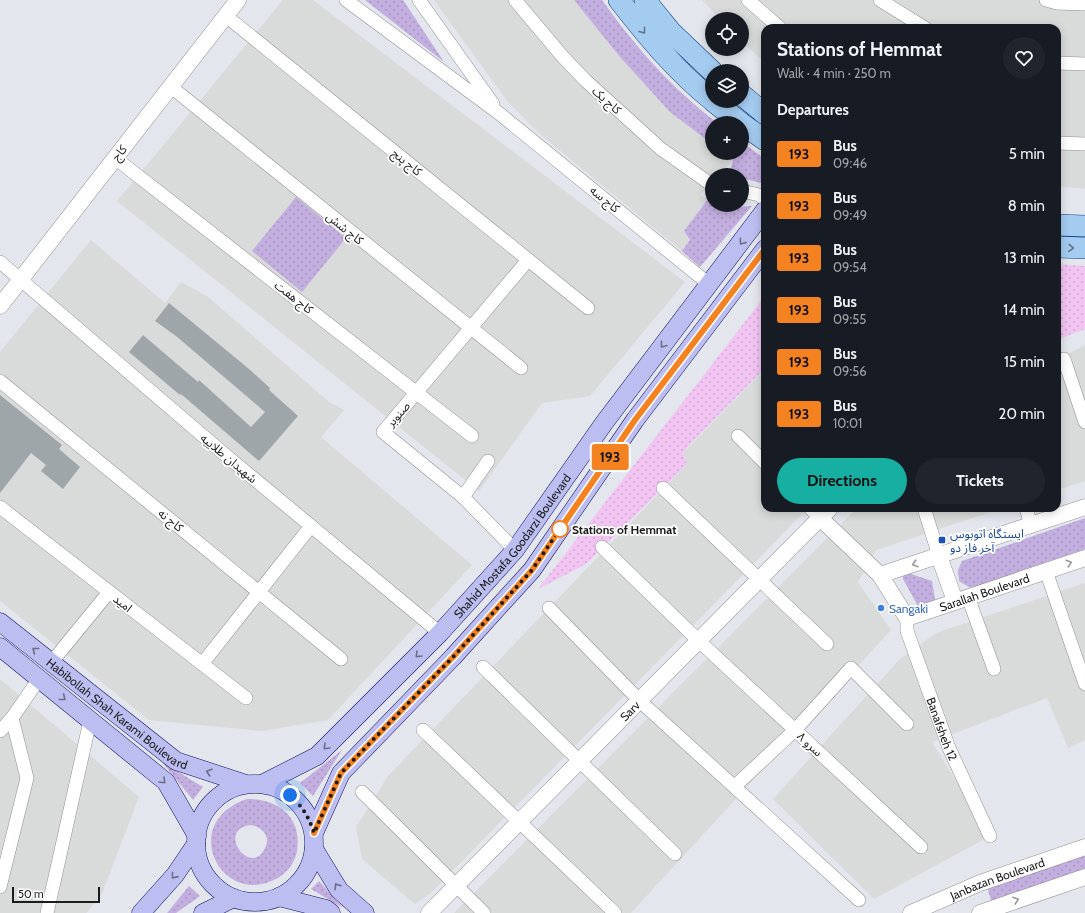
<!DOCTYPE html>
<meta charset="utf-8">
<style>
:root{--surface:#171b24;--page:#20242c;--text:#f1f3f6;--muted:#9ea1a6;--accent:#18afa3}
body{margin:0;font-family:Cabin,"Noto Sans Arabic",sans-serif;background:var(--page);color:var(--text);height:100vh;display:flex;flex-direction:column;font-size:15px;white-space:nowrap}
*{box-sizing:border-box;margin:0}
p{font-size:13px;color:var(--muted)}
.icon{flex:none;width:22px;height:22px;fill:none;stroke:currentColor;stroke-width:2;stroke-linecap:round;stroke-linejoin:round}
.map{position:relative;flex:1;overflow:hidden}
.panel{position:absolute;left:761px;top:24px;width:300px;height:488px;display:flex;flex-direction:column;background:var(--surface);border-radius:12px;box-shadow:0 2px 10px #0003}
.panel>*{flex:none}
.badge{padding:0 8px;border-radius:3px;font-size:14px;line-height:26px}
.fabs{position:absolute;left:705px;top:12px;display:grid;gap:8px}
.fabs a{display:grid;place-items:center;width:44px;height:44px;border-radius:50%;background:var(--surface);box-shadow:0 2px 10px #0003;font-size:20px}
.scale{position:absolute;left:12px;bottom:10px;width:88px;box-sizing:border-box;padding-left:4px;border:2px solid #1c1c1c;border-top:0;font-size:11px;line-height:14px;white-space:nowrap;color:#1c1c1c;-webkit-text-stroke:3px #fff;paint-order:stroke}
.you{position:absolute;width:20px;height:20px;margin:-10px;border:3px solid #fff;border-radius:50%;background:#1a73e8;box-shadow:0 0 0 6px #1a73e833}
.map>.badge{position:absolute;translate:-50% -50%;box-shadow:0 0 0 2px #fff}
h2{padding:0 16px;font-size:15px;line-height:36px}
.round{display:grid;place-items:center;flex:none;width:42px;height:42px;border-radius:21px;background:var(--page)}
.headline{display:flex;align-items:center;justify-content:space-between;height:68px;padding:0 16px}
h1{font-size:19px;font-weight:700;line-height:30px}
.button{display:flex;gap:8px;margin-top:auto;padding:8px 16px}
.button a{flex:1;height:46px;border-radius:24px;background:var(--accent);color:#111;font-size:16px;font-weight:700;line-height:46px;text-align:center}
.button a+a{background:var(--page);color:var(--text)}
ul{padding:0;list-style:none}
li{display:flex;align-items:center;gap:12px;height:52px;padding:0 16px}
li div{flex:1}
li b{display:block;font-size:15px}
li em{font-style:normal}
li .badge{min-width:44px;font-weight:700;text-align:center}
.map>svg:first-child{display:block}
.residential{fill:#d9dada}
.grass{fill:url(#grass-dots);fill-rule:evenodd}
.park{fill:url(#park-dots)}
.building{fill:#9fa6aa}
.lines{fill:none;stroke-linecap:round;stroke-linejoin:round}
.minor-casing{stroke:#909090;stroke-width:14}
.tertiary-casing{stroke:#909090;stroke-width:17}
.secondary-casing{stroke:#141264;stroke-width:19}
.primary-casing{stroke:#124082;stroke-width:22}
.minor{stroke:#fff;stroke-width:13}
.tertiary{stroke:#fff;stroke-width:16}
.secondary{stroke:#bcbef1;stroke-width:18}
.primary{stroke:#a4cbf0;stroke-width:21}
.oneway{stroke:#607486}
.oneway2{stroke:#6c6d86}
.oneway3{stroke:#999}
.line-casing{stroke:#fff;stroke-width:9}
.line{stroke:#f58220;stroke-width:6}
.walk{stroke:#1c1c1c;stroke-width:4;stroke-dasharray:0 7.2}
.stop-dot{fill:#fff;stroke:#f58220;stroke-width:2}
.transit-dot{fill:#1a4fb4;stroke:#fff;stroke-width:1.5}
.shop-dot{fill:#3f7fe0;stroke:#fff;stroke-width:1.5}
.labels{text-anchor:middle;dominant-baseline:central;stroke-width:3.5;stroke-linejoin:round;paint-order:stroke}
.street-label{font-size:12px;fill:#1c1c1c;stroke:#fff}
.stop-label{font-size:12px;font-weight:bold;fill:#1c1c1c;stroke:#fff;text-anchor:start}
.transit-label{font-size:12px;fill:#164399;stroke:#fff;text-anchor:start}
.shop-label{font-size:12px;fill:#366cbe;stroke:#fff;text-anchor:start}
</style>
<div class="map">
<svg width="1085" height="913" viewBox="0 0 1085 913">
<defs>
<pattern id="grass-dots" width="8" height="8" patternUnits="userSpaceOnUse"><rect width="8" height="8" fill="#c3aee0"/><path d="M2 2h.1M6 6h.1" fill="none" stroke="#a795c0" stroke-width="1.8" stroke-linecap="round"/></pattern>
<pattern id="park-dots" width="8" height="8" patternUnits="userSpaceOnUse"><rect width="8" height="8" fill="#f2c4f2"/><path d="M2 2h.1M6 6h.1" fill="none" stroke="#cfa8cf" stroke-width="1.8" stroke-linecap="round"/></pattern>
</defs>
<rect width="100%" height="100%" fill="#e3e6ec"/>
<!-- residential -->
<path class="residential" d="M283,0H313L685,282L590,396L542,403L479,491L117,201Z
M434,0H574L620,57L670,112L712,144V153H724L733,160L719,175H712V183L700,195L708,199L684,231L690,240L682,251L541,135L507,101Z
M702,0H1085V189L1057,186V28H765V62L742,42V19H720Z
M91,240L165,303L181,282L207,296L329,402L344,410L321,437L472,565L328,720L262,731L149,720L0,601V352Z
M1085,345V481L1057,490V359Z
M765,369V508H808L432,892L415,904L362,859L356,827L388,776L687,464L683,453Z
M857,508H1003L876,550L858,582L891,630L631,913H454Z
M1085,583V740L1068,748L1047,698L932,742L990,836L874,899L773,799L900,659L936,633Z
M0,679L139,797L101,896L86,913H0Z"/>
<!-- grass -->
<path class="grass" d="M365,0H403L444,62Z
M574,0H602C637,49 670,86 717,123H712V144L670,112L620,57Z
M742,142L765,159V184L742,178V175H729L733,160L724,153H742Z
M296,197L346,238L302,292L252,251Z
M708,199L712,201V205H718L723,208L752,206L700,267L682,251L690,240L684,231Z
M1085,518V549L978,586L969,587L959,581L958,570L962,561Z
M908,573L932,581L935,600L918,606L903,579V576Z
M342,750L313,796L300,783Z
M162,762L203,787L193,800Z
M247,799C279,799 302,817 297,851C295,863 286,874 276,879C220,908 178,822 247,799ZM252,825C263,828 271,837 265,848C251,879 214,828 252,825Z
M1085,854V871L992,903L987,887Z
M319,881L343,908L311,889Z
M189,886L200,896L176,913H167Z"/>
<!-- park -->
<path class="park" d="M1057,264L1085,266V329L1057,340Z
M765,296V368L687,447L683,453L687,464L586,564L538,589Z"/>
<!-- building -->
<path class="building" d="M169,303L249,369L270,388L269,390L298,416L259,461L181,394L180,395L129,352L143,335L198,382L199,380L251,427L265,412L176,336L155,321Z
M0,395L62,445L59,449L80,467L63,489L41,471L46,465L31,453L0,493Z"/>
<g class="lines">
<!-- minor casing -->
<g class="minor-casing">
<g id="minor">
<path d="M346,0L500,114L710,285"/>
<path d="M419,0L493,104"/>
<path d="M515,0L563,57L585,80L661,149L712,185"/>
<path d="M748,0L780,28"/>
<path d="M880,0L925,28"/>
<path d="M1046,0L1057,3L1085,4"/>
<path d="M226,16L588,308"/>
<path d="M1057,63L1085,64"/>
<path d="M170,86L521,368"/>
<path d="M1057,143L1085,144"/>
<path d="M115,158L472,436"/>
<path d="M742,191L759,195L765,199"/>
<path d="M0,262L223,453L440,633"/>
<path d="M1064,359L1085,422"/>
<path d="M0,381L341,659"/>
<path d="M738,436L765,463"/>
<path d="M663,488L827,644"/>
<path d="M463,497L488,461"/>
<path d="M0,507L246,698"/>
<path d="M810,508L820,518"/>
<path d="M924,508L939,556"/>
<path d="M1026,508L1031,525"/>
<path d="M602,547L699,641L921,847"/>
<path d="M515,550L463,497L383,432L528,260"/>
<path d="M1046,571L1085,684"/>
<path d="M968,597L994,669"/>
<path d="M549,608L641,702L859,900"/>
<path id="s1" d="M907,618V631L949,748L990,836"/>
<path d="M51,663L109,592"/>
<path d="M202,664L311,526"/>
<path d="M483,667L675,854"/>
<path d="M423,730L615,913"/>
<path d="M0,731L12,718L39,679"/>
<path d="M735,786L795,730L851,668L907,724"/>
<path d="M362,792L484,913"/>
<path d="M0,887L27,778L12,718"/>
<path d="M47,913L90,721"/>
</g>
</g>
<!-- tertiary casing -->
<g class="tertiary-casing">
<g id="tertiary">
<path d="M0,306L238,0"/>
<path id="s2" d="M820,518L880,575L907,618L1085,558"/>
<path d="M939,556L955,601"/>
<path d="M880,575L1085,507"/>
<path id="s3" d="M429,913L830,508"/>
<path id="s4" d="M911,913L980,883L1085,847"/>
<path d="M980,913L1085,877"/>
</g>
</g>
<!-- secondary casing -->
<g class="secondary-casing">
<g id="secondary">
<path id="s5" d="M0,622L176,761L246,784"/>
<path d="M0,647L166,782L197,836"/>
<path id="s6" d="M262,784L317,756L440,633L515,550L604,423L765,210"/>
<circle cx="255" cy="843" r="59"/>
<path d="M314,833L341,773L453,657L532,570L635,420L765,249"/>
<path d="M314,849L339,890L365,913"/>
<path d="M279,897L326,909L331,913"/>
<path d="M141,913L175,875L196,844"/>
<path d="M203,913L234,898"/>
</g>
</g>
<!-- primary casing -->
<g class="primary-casing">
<path id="primary" d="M619,0C647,36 676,71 712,100
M645,0L671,32L712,71
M742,95L765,114
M713,101L741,123
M742,124L765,140
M1057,225L1085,226
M1057,247L1085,248"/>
</g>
<!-- minor -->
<use href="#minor" class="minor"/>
<!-- tertiary -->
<use href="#tertiary" class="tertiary"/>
<!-- secondary -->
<use href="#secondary" class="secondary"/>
<!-- primary -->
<use href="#primary" class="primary"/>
</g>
<!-- one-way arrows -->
<defs><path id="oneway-chevron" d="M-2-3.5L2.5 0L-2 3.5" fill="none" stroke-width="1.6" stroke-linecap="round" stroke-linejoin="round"/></defs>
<g class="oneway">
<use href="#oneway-chevron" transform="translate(643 31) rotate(52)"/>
<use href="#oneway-chevron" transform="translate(1071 248) rotate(2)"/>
</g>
<g class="oneway2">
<use href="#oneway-chevron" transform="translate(742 242) rotate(126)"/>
<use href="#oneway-chevron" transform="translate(663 345) rotate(128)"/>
<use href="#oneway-chevron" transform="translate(35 650) rotate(-142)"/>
<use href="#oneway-chevron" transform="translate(418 655) rotate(135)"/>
<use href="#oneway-chevron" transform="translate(63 698) rotate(39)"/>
<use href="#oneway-chevron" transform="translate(326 747) rotate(135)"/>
<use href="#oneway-chevron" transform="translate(209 772) rotate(-162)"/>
<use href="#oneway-chevron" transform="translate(163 781) rotate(45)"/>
<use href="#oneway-chevron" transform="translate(174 876) rotate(129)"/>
<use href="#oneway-chevron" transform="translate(337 886) rotate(-123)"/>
</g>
<g class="oneway3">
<use href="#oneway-chevron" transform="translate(1069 563) rotate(-19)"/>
<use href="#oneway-chevron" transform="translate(915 564) rotate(162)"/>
<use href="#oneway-chevron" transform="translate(1016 900) rotate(-19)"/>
</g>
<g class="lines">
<!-- line casing -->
<g class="line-casing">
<path id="line" d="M314,833L341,773L453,657L532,570L635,420L765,249"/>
</g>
<!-- line -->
<use href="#line" class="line"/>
<!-- walk -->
<path class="walk" d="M290,795C302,806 309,817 314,833L341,773L453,657L532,570L560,529"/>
</g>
<!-- markers -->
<circle class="stop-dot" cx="560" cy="529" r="8"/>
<rect class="transit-dot" x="938" y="536" width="8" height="8" rx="2"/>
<circle class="shop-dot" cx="881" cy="608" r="4"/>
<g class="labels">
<!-- street labels -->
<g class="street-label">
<text transform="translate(607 100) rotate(42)">کاج یک</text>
<text transform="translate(119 153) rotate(-52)">کاج</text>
<text transform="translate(407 162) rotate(39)">کاج پنج</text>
<text transform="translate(605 199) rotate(39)">کاج سه</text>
<text transform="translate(345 228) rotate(39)">کاج شش</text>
<text transform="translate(294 297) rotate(38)">کاج هفت</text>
<text transform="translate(398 414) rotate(-49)">صنوبر</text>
<text transform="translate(229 458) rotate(40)">شهیدان طلاییه</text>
<text transform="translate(171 520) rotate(39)">کاج نه</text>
<text stroke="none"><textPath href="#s6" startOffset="349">Shahid Mostafa Goodarzi Boulevard</textPath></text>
<text stroke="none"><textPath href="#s2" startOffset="215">Sarallah Boulevard</textPath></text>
<text transform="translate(123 603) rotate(38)">امید</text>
<text stroke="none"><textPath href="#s3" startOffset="285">Sarv</textPath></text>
<text stroke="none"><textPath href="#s5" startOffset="149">Habibollah Shah Karami Boulevard</textPath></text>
<text stroke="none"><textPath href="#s1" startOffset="117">Banafsheh 12</textPath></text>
<text transform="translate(810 744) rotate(43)">سرو ۸</text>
<text stroke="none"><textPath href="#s4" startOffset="93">Janbazan Boulevard</textPath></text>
</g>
<!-- stop labels -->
<g class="stop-label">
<text x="572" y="529">Stations of Hemmat</text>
</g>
<!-- transit labels -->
<g class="transit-label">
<text x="950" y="533">ایستگاه اتوبوس<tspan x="950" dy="14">آخر فاز دو</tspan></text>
</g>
<!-- shop labels -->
<g class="shop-label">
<text x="889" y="608">Sangaki</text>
</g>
</g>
</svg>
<div class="fabs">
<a><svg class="icon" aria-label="locate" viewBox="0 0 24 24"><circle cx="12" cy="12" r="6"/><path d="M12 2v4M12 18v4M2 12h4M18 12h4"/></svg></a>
<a><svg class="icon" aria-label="layers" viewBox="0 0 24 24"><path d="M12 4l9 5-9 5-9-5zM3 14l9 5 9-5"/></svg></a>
<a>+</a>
<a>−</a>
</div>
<div class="scale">50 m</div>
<div class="you" style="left:290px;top:795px"></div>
<b class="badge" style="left:610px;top:457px;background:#f58220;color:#111">193</b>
<section class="panel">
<div class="headline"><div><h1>Stations of Hemmat</h1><p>Walk · 4 min · 250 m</p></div><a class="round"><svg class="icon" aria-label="heart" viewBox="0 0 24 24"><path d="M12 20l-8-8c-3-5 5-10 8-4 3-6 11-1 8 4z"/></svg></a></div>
<h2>Departures</h2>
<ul>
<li><span class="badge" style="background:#f58220;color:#111">193</span><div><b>Bus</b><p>09:46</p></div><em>5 min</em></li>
<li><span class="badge" style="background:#f58220;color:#111">193</span><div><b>Bus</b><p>09:49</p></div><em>8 min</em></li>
<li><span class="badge" style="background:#f58220;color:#111">193</span><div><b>Bus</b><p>09:54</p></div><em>13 min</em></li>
<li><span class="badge" style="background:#f58220;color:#111">193</span><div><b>Bus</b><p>09:55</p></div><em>14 min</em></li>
<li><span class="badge" style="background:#f58220;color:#111">193</span><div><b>Bus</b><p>09:56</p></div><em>15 min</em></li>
<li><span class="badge" style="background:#f58220;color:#111">193</span><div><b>Bus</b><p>10:01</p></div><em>20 min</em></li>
</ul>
<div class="button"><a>Directions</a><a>Tickets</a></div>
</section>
</div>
